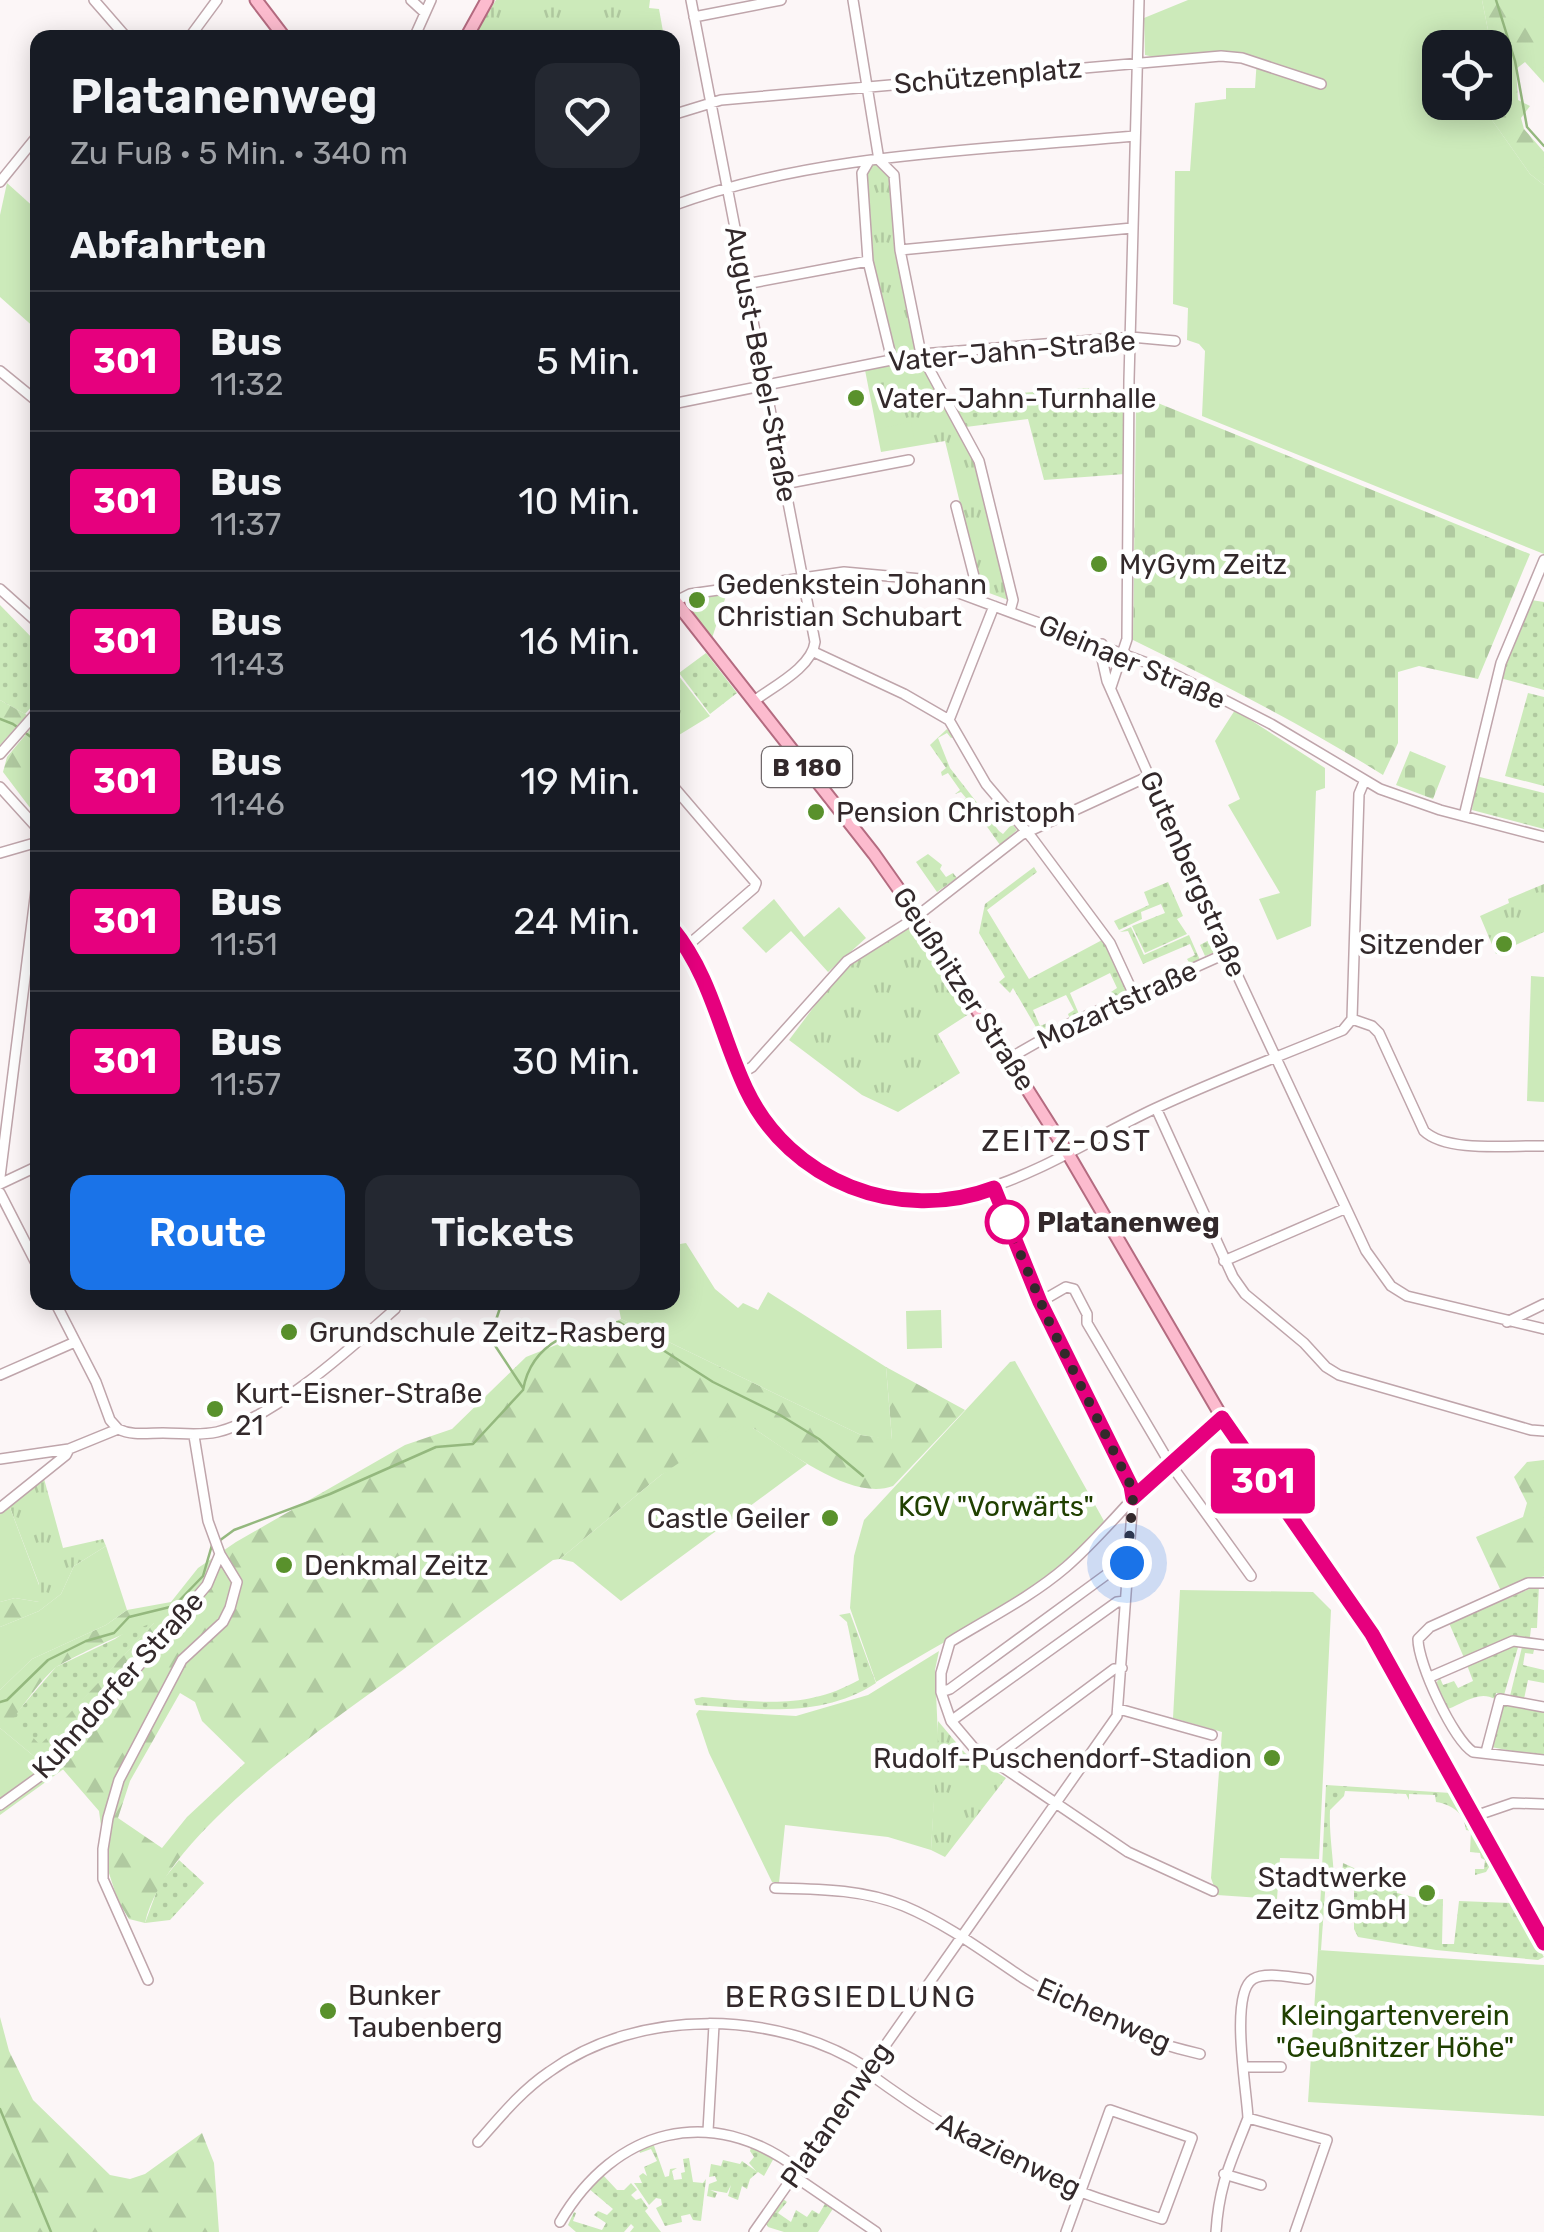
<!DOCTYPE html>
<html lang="de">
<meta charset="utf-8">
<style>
:root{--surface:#171b24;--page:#242831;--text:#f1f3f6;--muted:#9ea1a6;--line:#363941;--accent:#1a73e8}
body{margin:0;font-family:Rubik,sans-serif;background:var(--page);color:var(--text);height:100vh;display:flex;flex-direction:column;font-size:38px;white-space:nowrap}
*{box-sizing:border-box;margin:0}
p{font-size:32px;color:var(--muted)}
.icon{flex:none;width:55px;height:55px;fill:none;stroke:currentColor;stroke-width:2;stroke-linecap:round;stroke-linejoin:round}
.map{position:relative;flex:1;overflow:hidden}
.sheet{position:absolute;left:30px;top:30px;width:650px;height:1280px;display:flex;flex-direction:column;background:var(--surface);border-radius:20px;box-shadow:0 5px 25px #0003}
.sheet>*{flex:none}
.badge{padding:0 20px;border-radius:8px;font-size:35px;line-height:65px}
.controls{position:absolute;left:1422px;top:30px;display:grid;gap:20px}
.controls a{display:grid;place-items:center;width:90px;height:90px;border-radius:20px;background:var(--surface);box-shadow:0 5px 25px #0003;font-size:50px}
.you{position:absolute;width:50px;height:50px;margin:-25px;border:8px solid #fff;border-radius:50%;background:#1a73e8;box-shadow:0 0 0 15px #1a73e833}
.map>.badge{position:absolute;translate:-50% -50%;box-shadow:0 0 0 5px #fff}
h2{padding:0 40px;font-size:38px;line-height:90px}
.round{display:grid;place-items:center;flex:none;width:105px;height:105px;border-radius:20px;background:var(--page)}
.head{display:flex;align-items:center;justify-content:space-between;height:170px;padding:0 40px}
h1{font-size:48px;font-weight:600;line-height:75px}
.action{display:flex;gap:20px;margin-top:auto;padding:20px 40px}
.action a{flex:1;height:115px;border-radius:20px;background:var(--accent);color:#fff;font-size:40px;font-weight:600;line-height:115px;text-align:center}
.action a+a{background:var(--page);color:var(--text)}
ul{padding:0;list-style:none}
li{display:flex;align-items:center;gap:30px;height:140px;padding:0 40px;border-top:2px solid var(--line)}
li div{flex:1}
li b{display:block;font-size:38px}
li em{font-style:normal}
li .badge{min-width:110px;font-weight:700;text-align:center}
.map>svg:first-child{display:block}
.grass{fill:url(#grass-dots)}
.forest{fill:url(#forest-firs);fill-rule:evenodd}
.cemetery{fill:url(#cemetery-stones)}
.park{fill:url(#park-tufts)}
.garden{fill:#cceaba}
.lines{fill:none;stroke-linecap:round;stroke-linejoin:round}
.stream{stroke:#94b87e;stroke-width:2.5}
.minor-casing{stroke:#bfa5ab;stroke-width:12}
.major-casing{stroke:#b46b80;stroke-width:15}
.minor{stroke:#fff;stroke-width:9}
.major{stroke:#fcbbce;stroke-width:11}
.line-casing{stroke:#fff;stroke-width:22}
.line{stroke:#e6007e;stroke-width:15}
.walk{stroke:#33292b;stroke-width:10;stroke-dasharray:0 18}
.poi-dot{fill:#59912c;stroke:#fff;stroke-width:4}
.stop-dot{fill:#fff;stroke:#e6007e;stroke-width:5}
.labels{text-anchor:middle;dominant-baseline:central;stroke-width:9;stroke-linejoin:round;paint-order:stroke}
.shield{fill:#fff;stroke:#70696b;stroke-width:2.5}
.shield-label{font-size:25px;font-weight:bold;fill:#33292b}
.street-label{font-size:28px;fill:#33292b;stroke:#fff}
.poi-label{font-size:28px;fill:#33292b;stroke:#fff;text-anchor:start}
.stop-label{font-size:28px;font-weight:bold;fill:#33292b;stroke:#fff;text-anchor:start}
.park-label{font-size:28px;fill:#204000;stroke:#fff}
.neighbourhood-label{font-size:30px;letter-spacing:2.5px;fill:#33292b;stroke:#fff}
</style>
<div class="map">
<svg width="1544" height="2232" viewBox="0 0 1544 2232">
<defs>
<pattern id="grass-dots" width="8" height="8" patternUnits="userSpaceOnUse" patternTransform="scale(2.5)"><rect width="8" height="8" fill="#cceaba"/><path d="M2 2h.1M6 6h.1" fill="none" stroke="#b0c9a0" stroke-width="1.8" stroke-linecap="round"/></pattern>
<pattern id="forest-firs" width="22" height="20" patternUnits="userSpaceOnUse" patternTransform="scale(2.5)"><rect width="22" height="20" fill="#cceaba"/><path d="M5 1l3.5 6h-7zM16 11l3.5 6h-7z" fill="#b0c9a0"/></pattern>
<pattern id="cemetery-stones" width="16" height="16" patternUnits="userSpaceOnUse" patternTransform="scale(2.5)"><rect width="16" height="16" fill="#cceaba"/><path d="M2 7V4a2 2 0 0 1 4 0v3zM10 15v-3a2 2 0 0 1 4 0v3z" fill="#b0c9a0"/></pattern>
<pattern id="park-tufts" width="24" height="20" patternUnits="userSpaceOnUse" patternTransform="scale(2.5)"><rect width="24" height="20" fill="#cceaba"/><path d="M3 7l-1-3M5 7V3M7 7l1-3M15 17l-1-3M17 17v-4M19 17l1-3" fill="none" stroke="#b0c9a0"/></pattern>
</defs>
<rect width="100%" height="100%" fill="#fcf6f7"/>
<!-- grass -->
<path class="grass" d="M1089,388L1091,413L1123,411L1125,474L1044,480L1028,419L966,427L958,411L979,396Z
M1531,600L1544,602V690L1500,678Z
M0,605L37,643V701L25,714L0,700Z
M706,653L737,693L710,714L679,673Z
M1528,693L1544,697V786L1505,776Z
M947,729L954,737L951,738L947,733L938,738L950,768L999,831L1003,834L1012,824L1017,830L1000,845L978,814L961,802L966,798L961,792L955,794L960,790L948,773L942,776L941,772L946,768L930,745Z
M1476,776L1544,793V829L1472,810Z
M1161,812L1220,950L1205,956L1200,945L1211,939L1155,814Z
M928,854L942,865L940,869L946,877L953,873L957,878L937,892L916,862Z
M1034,867L1037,872L987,910L1029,979L1104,939L1128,990L1115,999L1111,992L1117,988L1110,973L1070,993L1079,1014L1070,1019L1068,1014L1074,1010L1066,995L1033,1010L1040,1026L1050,1022L1053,1027L1040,1034L1013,988L1010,993L999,982L1005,977L979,933L985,904Z
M1168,882L1183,916L1177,919L1187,934L1145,953L1132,926L1165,913L1161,904L1141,912L1142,919L1119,930L1114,921L1149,905L1144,892Z
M1131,927L1144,955L1189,935L1200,960L1190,964L1187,959L1195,955L1190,944L1143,964L1128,931L1120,932Z
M1539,1585L1537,1628H1531L1530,1637L1512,1638L1465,1660L1449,1623Z
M850,1613L876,1683C821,1719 758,1709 696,1705L694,1699L702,1697C761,1702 805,1710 859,1680L847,1622L839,1615Z
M155,1622L40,1746L13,1717L56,1667L115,1639L133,1627Z
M1519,1644L1504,1695L1496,1693L1495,1699C1479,1690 1464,1703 1448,1709L1436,1683L1440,1678L1443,1685L1454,1681L1458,1688L1473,1681L1467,1665Z
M1535,1646L1533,1654L1525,1653L1523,1665L1544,1670V1683L1528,1680L1524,1699L1510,1696L1522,1647Z
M1502,1703L1544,1711V1757L1491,1747Z
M1326,1785L1451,1793L1491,1864L1486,1872L1475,1875V1869H1484L1485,1860L1481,1858L1480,1853L1470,1852L1471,1831L1466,1830C1464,1813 1453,1805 1436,1802L1435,1795L1409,1794V1800L1406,1794L1345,1791L1344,1796L1330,1810C1329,1834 1333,1855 1334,1878L1326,1879L1321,1950H1318Z
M179,1860L204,1883L170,1920L145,1923L159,1885Z
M1343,1863L1369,1875L1368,1889L1397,1890V1893L1426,1900L1443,1899L1442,1944H1454L1459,1901L1511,1903L1544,1957L1538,1960L1436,1950L1358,1937L1354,1929V1888L1340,1890Z
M653,2143L665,2177L669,2176L670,2169L677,2168L672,2171L674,2180L682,2179L681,2173L685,2172L683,2159L689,2158L693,2182L703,2183L706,2179L701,2221L693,2220L690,2214L681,2216L682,2222L665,2226L656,2208L662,2205L661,2199L656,2198L649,2205L634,2183H642L639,2176L643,2173L647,2176L644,2167L657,2161L651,2149L640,2153L639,2150Z
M752,2144L775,2156L764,2176L758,2172L750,2179L747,2189L742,2186L738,2200L728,2196L731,2185L727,2193L710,2190L717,2193L715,2198L707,2196L709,2184L717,2181L715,2176L709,2177L711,2164L721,2166L723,2160L740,2164L742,2161L756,2171L749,2163L754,2157L750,2151Z
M602,2174L617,2190H624L631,2183L637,2190L631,2195L636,2200L641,2198L648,2208L645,2211L661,2232H630L634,2227L631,2224L624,2232C608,2232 592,2232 576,2232L568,2225L574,2212L576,2213L573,2221L602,2230L606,2223L594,2215L598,2211L607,2215L613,2209L588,2188Z
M782,2198L787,2202L778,2213L791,2222L796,2210L807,2217L812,2210L819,2214L826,2202L834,2207L818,2232H784L768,2227L765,2222Z"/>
<!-- forest -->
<path class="forest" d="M1482,0H1544V83L1525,62L1516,69L1518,100L1530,106L1521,118L1524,129L1544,152V185L1530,174L1482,106L1480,103L1495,102V73L1510,69L1488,30Z
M0,700L27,715L0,745Z
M37,721V817L3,772L7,757Z
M621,1319L861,1435L892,1439L886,1367L965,1410L893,1486C852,1502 787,1450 753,1428L661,1475L560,1559L553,1560C503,1596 453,1632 404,1669C332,1721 164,1835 145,1923L129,1919L118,1901L106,1864L99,1811L54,1759L41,1762L0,1728V1690L32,1659L106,1625L127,1610L171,1602L198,1568L236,1542L405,1445L452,1429L526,1357ZM154,1623L40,1745L14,1717C27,1701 39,1682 54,1669C67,1659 138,1626 154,1623ZM180,1693L195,1702L202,1721L245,1763L187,1817L162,1848L118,1818L130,1781Z
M1544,1460V1576L1501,1591L1476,1537L1523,1517L1527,1503L1514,1477L1527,1462Z
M15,1598L39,1602V1611L0,1627V1602Z
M0,2017L9,2051L33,2100L110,2175L130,2179L145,2174L202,2133L214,2163L219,2232H0Z"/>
<!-- cemetery -->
<path class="cemetery" d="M1143,397L1530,554L1478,679L1419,666L1398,672V743L1383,775C1302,724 1218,682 1133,640L1136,404Z
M1410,751L1446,766L1433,799L1396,785Z"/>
<!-- park -->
<path class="park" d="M496,0H650L649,8L659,9L664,37H473Z
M879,161L889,169L918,353L893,358L870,260L866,168L870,163Z
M919,360L974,460L1008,600L981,590L945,441L881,452L865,370Z
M727,593L712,638L690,610L695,598Z
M678,675L710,716L679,735L673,726V678Z
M1544,884V932L1496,954L1480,916L1509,903L1508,899Z
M914,922L972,1012L938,1034L960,1073L898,1112L862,1095L789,1040L843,968Z
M43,1475L63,1548L103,1539L106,1546L74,1566L61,1594L39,1611V1584L9,1505Z
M938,1721L965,1753L1006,1778L945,1857L931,1850Z"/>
<!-- garden -->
<path class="garden" d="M1188,0H1482L1488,30L1510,70L1495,73V48H1440V102L1480,103L1530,174L1544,185V554L1202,416L1205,351L1199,344L1187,340L1188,308L1173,304L1175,171H1190L1195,103L1226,99V88H1255L1257,58C1215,44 1182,64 1145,55L1144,18Z
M7,183L37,210V330L0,297V215Z
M911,422L915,442L882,449L878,429Z
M1235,710L1325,768V788L1316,791L1311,926L1277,940L1259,899L1280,893L1228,805L1240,799L1215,741Z
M774,899L804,937L839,907L866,938L828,972L791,931L766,953L742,928Z
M1531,976L1544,977V1102L1527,1101Z
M673,1229L680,1244L686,1243L715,1289L738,1308L743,1303L758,1310L768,1292L886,1367L892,1440L861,1435L621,1319L618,1303L672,1302Z
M941,1310L942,1348L907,1349L906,1311Z
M1015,1361L1104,1521C1044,1593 955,1634 876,1682L850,1608L854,1556L864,1520L1010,1362Z
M734,1426L753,1428L807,1464L621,1601L573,1562L560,1559L661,1475Z
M9,1505L39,1585V1602L15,1598L0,1602V1512Z
M106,1546L127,1610L106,1625L32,1659L0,1690V1627L39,1611L61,1594L74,1566Z
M1180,1590L1313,1592L1331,1610L1319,1859L1280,1858L1277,1899L1217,1895L1211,1878L1222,1732L1173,1718Z
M939,1651L935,1670L938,1737L931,1850L888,1837L785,1825L779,1883L772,1882L709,1753L696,1714L699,1710L796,1716L868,1695Z
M0,1728L41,1762L54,1758L65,1768L0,1815Z
M1318,1950L1544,1965V2116L1308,2102Z"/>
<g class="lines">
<!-- stream -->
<path class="stream" d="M1496,0L1515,61L1527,127L1544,146
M0,719L13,724L38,742
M502,1302L490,1338L523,1388
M523,1390C532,1340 575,1329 619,1322L713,1382L780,1415L819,1439L863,1476
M219,1541L234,1530L330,1494L436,1447L473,1444L523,1390
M0,1702L7,1700L48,1660L86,1641L114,1633L129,1617L174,1606L203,1576L212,1545
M0,2109L51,2232"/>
<!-- minor casing -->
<g class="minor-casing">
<path id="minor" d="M94,0L127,38
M411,0L424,12
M691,0L815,642C812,667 774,686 754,701
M853,0L879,160
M694,17L781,0
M189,38L217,0
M414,38L431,0
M672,115L721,100L1221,56L1242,58L1321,84
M879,160L894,175L900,250L921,354L979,461L1013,600L1010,611
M869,161L862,173L868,261L892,360
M0,182L38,135
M672,206C813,153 985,150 1134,136
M900,250L1132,228
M746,284L868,261
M0,371L38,402
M672,404L921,354L1131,337L1175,341
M784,484L909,460
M956,506L977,588L975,598
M0,589L38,623
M676,601L690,594L844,572L921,579L1166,670L1271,724L1380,789L1440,810L1544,837
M1102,644L1100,650L1107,681L1227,953L1366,1251L1391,1286L1407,1296L1544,1329
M814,652L904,694L949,720L986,784L1032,838L1110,943L1134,995
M1111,687L1127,639L1129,380L1139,0
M949,720L994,606
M0,754L38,711
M672,785L756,883L754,888L687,946
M0,787L38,829
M1464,816L1501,663L1544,560
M0,853L38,842
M672,929C722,989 724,1071 772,1131C792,1157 820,1175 851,1187C962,1230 1058,1154 1154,1109C1216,1080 1280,1056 1343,1030L1352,1019
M1352,1019L1372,1026L1379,1033L1424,1131C1447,1153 1512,1145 1544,1146
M1352,1019L1359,794L1364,782
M1008,1059L1071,1023L1227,953
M740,1074L752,1067L847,961L912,920L1021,835L1149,776
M1156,1108L1233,1277L1245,1294L1304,1343L1326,1367L1339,1375L1531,1430L1544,1431
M0,1177L38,874
M0,1184L38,1166
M0,1193L38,1267
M1224,1261L1344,1209
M55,1302L96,1382L110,1420L118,1429
M1040,1302L1066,1287L1074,1289L1087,1314V1323L1169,1462L1251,1576
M1507,1322L1544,1304
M0,1375L75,1342
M0,1459L69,1449L118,1429C132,1436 148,1433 163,1433C182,1433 198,1436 217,1432C273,1419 352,1347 395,1309L397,1302
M0,1508L66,1455L69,1449
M1544,1583H1528L1430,1627L1418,1639C1418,1664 1453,1739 1473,1752L1544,1760
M1430,1677L1513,1641L1544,1645
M941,1692L950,1689L1121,1564L1127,1563
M1119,1709L1212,1735
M951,1721L1117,1602L1125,1601
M1486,1752L1500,1699L1544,1707
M993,1759L1114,1669L1122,1668
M0,1805L54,1766L207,1585L220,1554L208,1521L194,1436
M1475,1816L1513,1803L1544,1804
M775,1888C818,1889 863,1889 904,1906C947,1924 984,1952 1023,1978C1076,2012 1138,2040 1200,2054
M1213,1891L1128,1852L973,1747L951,1721L941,1692V1673L950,1642C989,1618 1031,1597 1066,1567C1120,1520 1161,1456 1221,1418
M148,1980L103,1879V1849L108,1818L119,1780L182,1660L223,1622L230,1608L237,1582L220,1554
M1245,2067H1281
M867,2072C919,2110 972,2145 1031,2172C1073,2191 1118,2205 1162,2219L1192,2138L1110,2110L1066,2232
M1248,2118C1247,2092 1229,1994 1253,1979C1266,1971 1293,1978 1308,1979
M708,2131L714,2025
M478,2142C500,2117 521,2091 549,2072C638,2007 778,2009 869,2069
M1224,2174L1261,2185
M794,2176L876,2232
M560,2222C615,2128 711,2103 798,2169
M754,2232L1117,1716L1133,1498L1131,1486L1040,1302L994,1188
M1216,2232C1219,2184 1231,2162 1248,2118L1327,2140L1295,2232"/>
</g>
<!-- major casing -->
<g class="major-casing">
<path id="major" d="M256,0L285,38
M466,38L487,0
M672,597L874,854L917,915L1067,1152L1230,1431L1377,1642L1544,1943"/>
</g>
<!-- minor -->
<use href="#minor" class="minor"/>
<!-- major -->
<use href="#major" class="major"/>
</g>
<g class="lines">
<!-- line casing -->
<g class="line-casing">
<path id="line" d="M672,928C712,977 720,1034 746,1089C790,1182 899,1224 994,1188L1040,1302L1131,1486L1133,1498L1222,1418L1372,1634L1544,1943"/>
</g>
<!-- line -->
<use href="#line" class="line"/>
<!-- walk -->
<path class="walk" d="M1007,1222L1050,1324L1131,1486L1133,1498L1127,1563"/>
</g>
<!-- markers -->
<g class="poi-dot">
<circle cx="856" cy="398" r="10"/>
<circle cx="1099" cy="564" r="10"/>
<circle cx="697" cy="600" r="10"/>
<circle cx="816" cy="812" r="10"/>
<circle cx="1504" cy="944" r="10"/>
<circle cx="289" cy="1332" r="10"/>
<circle cx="215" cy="1409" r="10"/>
<circle cx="830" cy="1518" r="10"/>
<circle cx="284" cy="1565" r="10"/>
<circle cx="1272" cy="1758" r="10"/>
<circle cx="1427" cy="1893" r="10"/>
<circle cx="328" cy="2011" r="10"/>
</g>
<circle class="stop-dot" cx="1007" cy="1222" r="20"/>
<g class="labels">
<!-- shield labels -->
<rect class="shield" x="762" y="747" width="90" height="40" rx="8"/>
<g class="shield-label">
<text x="807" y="767">B 180</text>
</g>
<!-- street labels -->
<g class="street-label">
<text transform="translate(988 76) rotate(-5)">Schützenplatz</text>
<text transform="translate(1012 351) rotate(-5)">Vater-Jahn-Straße</text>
<text transform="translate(761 364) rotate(79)">August-Bebel-Straße</text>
<text transform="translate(1132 662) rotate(23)">Gleinaer Straße</text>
<text transform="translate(1193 874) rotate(66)">Gutenbergstraße</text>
<text transform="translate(964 989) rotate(57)">Geußnitzer Straße</text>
<text transform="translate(1117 1005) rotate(-25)">Mozartstraße</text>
<text transform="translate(118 1685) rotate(-48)">Kuhndorfer Straße</text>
<text transform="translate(1104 2015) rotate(24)">Eichenweg</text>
<text transform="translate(836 2115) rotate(-55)">Platanenweg</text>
<text transform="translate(1009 2155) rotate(26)">Akazienweg</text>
</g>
<!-- poi labels -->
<g class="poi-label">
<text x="876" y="398">Vater-Jahn-Turnhalle</text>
<text x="1119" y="564">MyGym Zeitz</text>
<text x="717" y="584">Gedenkstein Johann<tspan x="717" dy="32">Christian Schubart</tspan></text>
<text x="836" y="812">Pension Christoph</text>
<text x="1484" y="944" text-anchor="end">Sitzender</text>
<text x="309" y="1332">Grundschule Zeitz-Rasberg</text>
<text x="235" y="1393">Kurt-Eisner-Straße<tspan x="235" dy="32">21</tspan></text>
<text x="810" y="1518" text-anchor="end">Castle Geiler</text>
<text x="304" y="1565">Denkmal Zeitz</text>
<text x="1252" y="1758" text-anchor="end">Rudolf-Puschendorf-Stadion</text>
<text x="1407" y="1877" text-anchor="end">Stadtwerke<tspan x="1407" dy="32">Zeitz GmbH</tspan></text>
<text x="348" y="1995">Bunker<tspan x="348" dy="32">Taubenberg</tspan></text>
</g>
<!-- stop labels -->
<g class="stop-label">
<text x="1037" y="1222">Platanenweg</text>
</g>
<!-- park labels -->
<g class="park-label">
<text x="996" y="1506">KGV "Vorwärts"</text>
<text x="1395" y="2015">Kleingartenverein<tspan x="1395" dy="32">"Geußnitzer Höhe"</tspan></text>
</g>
<!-- neighbourhood labels -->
<g class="neighbourhood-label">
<text x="1067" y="1141">ZEITZ-OST</text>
<text x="851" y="1997">BERGSIEDLUNG</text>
</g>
</g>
</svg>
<div class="controls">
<a><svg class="icon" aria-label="locate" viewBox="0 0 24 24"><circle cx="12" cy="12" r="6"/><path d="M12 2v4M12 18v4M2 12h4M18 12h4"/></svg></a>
</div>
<div class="you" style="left:1127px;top:1563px"></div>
<b class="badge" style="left:1263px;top:1481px;background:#e6007e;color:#fff">301</b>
<section class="sheet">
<div class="head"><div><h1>Platanenweg</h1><p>Zu Fuß · 5 Min. · 340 m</p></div><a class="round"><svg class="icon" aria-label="heart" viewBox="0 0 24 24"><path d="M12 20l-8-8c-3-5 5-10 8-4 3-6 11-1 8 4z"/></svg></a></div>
<h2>Abfahrten</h2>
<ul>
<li><span class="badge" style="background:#e6007e;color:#fff">301</span><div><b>Bus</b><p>11:32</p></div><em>5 Min.</em></li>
<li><span class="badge" style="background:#e6007e;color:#fff">301</span><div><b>Bus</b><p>11:37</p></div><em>10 Min.</em></li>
<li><span class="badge" style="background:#e6007e;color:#fff">301</span><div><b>Bus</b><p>11:43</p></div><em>16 Min.</em></li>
<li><span class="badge" style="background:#e6007e;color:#fff">301</span><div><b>Bus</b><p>11:46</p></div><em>19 Min.</em></li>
<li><span class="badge" style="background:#e6007e;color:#fff">301</span><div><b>Bus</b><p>11:51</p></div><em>24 Min.</em></li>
<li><span class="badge" style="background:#e6007e;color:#fff">301</span><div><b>Bus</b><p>11:57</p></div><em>30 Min.</em></li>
</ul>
<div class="action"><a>Route</a><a>Tickets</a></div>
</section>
</div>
